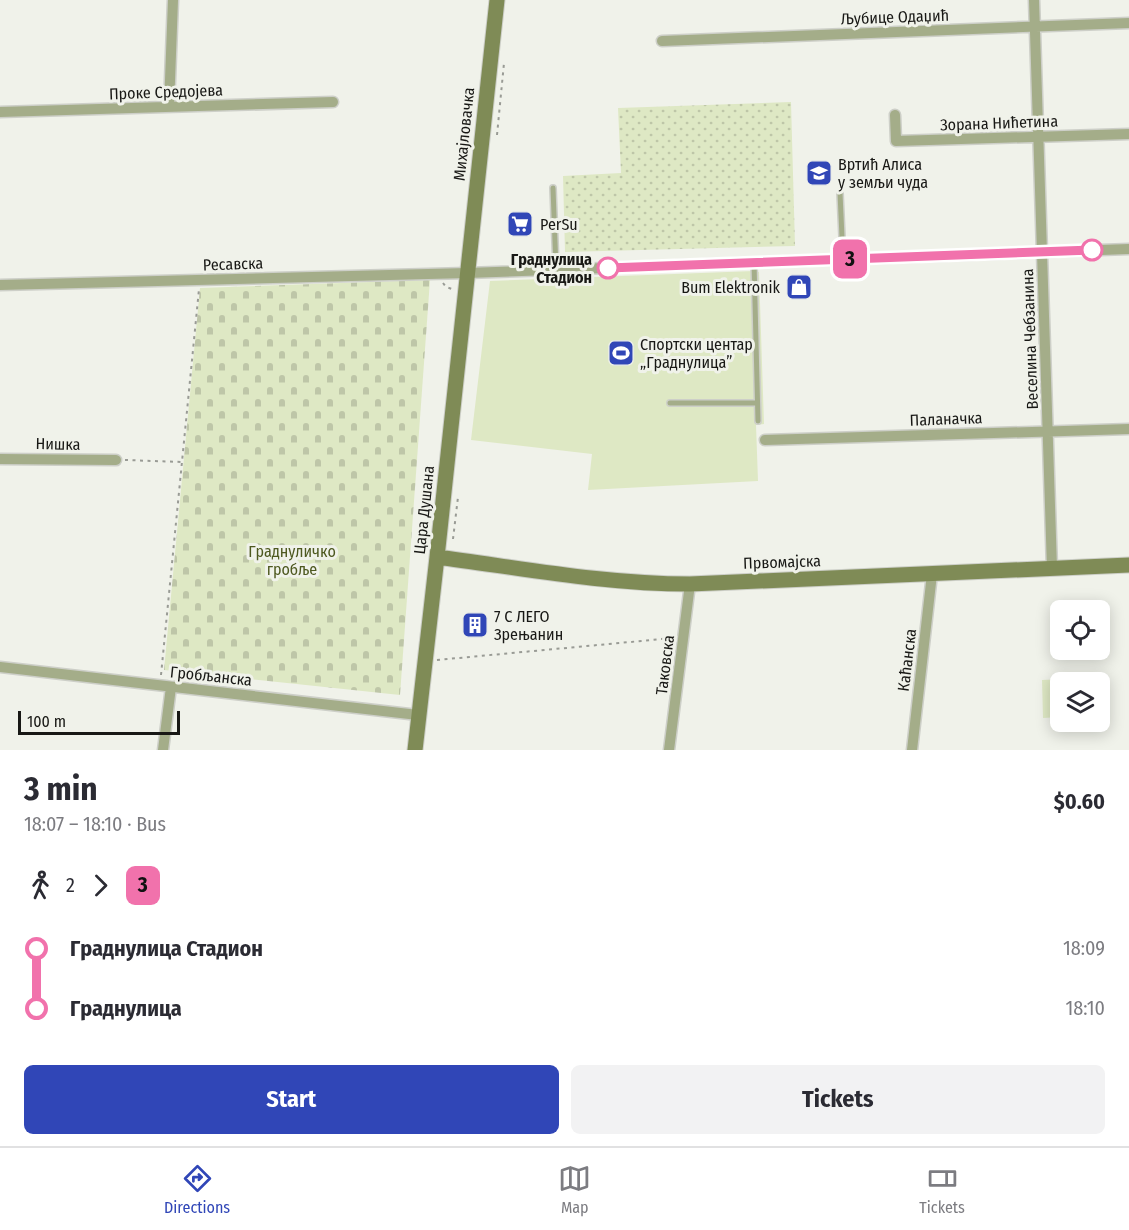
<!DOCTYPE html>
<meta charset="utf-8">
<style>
:root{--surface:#fff;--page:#f2f2f3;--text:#2b2b33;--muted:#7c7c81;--line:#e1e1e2;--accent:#3046b7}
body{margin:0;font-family:"Fira Sans Condensed",sans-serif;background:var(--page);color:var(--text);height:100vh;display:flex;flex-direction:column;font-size:22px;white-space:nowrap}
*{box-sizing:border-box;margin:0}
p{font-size:20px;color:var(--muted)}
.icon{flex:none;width:33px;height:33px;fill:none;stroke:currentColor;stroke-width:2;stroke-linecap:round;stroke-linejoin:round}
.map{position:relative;height:750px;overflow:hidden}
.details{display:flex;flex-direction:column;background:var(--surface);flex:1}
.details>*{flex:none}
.badge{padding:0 12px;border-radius:9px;font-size:21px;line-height:39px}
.buttons{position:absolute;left:1050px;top:600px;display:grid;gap:12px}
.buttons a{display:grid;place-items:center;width:60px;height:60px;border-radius:9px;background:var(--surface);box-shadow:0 3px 15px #0003;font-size:30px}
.scale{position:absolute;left:18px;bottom:15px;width:162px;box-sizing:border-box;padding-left:6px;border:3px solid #181815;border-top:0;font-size:16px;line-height:21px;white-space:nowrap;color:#181815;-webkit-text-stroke:4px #f0f2ea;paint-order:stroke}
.map>.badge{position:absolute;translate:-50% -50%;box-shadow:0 0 0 3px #fff}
.legs{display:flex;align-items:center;gap:9px;height:66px;padding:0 24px;font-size:20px}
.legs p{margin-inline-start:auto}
.head{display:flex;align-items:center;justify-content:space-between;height:102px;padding:0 24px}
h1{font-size:33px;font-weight:700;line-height:45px}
.button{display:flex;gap:12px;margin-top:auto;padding:12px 24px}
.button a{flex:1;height:69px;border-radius:9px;background:var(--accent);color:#fff;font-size:24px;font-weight:700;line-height:69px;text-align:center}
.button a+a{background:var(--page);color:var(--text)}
ul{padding:0 24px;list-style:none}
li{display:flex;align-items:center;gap:21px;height:60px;font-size:22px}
li i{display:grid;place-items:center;width:9px;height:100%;margin:0 8px;background:currentColor}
li i::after{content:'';width:15px;height:15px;margin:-8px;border:4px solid;border-radius:50%;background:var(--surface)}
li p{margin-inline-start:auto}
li:first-child i{background:linear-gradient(#0000 50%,currentColor 0)}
li:last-child i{background:linear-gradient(currentColor 50%,#0000 0)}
.tab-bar{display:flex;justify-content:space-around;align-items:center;height:84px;border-top:2px solid var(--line);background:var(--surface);font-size:16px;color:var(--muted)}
.tab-bar a{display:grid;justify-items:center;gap:3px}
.tab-bar .on{color:var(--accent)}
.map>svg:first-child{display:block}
.grass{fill:url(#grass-dots)}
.cemetery{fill:url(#cemetery-stones)}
.garden{fill:#dee8c4}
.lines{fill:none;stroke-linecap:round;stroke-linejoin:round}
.lane-casing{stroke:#cdcfc8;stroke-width:8}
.street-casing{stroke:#cdcfc8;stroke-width:13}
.secondary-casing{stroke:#cdcfc8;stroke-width:17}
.path{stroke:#999b95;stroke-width:2;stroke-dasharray:3 4.5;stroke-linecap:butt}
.lane{stroke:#a4ad89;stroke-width:5}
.street{stroke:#a4ad89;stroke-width:10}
.secondary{stroke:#7f8b56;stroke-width:15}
.line-1-casing{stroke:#fff;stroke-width:14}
.line-1{stroke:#f172ac;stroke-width:9}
.stop-1-dot{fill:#fff;stroke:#f172ac;stroke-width:3}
.labels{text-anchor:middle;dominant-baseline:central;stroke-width:6;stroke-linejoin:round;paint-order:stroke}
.street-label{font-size:16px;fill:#181815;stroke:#f0f2ea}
.poi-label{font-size:16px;fill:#181815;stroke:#f0f2ea;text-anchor:start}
.stop-label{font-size:16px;font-weight:bold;fill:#181815;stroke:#f0f2ea;text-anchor:end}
.park-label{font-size:16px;fill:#4e5920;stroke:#f0f2ea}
</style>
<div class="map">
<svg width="1129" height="750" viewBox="0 0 1129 750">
<defs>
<pattern id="grass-dots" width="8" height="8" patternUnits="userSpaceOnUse" patternTransform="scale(1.5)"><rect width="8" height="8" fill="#dee8c4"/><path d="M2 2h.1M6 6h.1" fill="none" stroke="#bec6a8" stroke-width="1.8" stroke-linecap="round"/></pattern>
<pattern id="cemetery-stones" width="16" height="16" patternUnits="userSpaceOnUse" patternTransform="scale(1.5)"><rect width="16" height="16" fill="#dee8c4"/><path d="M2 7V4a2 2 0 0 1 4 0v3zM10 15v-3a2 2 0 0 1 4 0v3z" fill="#bec6a8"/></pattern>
</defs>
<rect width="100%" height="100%" fill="#f0f2ea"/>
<!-- grass -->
<path class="grass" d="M791,102L795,246L565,252L563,176L621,173L618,108Z"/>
<!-- cemetery -->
<path class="cemetery" d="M430,280L400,695L164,670L200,288Z"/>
<!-- garden -->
<path class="garden" d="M754,271L759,272L764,424L756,425L758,481L588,490L592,454L471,440L490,281Z
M1064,679V682H1060V717L1043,718L1042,680Z"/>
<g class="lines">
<!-- lane casing -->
<g class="lane-casing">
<path id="lane" d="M553,188L556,269
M840,193L843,259
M754,262L758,421
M670,403H756"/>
</g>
<!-- street casing -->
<g class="street-casing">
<path id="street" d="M1034,0L1052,569
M662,41L1129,23
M169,107L173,0
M0,112L333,102
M895,115L896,141L1129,134
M0,285L467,273L1129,249
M765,440L1129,429
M0,459L116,460
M0,667L418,715
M163,750L171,687
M669,750L690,584
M912,750L932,574"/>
</g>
<!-- secondary casing -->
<g class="secondary-casing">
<path id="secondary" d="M437,557C521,568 605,584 690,584L1129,565
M415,750L437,557L497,0"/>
</g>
<!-- path -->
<path class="path" d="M497,135L504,63
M443,283L446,287L452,289
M125,460L182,462
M453,539L458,497
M437,660L673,638
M161,675L199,289"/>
<!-- lane -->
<use href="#lane" class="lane"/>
<!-- street -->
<use href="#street" class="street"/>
<!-- secondary -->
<use href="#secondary" class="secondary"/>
</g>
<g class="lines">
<!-- line-1 casing -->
<g class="line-1-casing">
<path id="line-1" d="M608,268L1092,250"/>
</g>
<!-- line-1 -->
<use href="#line-1" class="line-1"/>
</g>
<!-- icons -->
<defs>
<g id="school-square" transform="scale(1.35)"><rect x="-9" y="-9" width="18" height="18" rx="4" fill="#3046b7" stroke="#f0f2ea"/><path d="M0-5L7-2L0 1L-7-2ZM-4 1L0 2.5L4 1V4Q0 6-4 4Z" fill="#fff"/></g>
<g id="supermarket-square" transform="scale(1.35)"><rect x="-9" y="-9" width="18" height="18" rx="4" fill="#3046b7" stroke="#f0f2ea"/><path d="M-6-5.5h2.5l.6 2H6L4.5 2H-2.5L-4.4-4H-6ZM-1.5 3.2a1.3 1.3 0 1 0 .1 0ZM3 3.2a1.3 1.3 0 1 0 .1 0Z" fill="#fff"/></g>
<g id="shop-square" transform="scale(1.35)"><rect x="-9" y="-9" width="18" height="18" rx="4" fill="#3046b7" stroke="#f0f2ea"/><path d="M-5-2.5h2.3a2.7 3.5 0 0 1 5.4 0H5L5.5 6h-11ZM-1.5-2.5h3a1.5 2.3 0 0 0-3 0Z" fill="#fff"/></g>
<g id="stadium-square" transform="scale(1.35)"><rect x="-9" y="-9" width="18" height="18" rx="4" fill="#3046b7" stroke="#f0f2ea"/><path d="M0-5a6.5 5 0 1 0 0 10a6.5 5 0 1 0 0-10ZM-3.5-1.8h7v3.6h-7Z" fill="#fff"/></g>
<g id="building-square" transform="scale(1.35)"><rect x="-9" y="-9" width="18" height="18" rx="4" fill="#3046b7" stroke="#f0f2ea"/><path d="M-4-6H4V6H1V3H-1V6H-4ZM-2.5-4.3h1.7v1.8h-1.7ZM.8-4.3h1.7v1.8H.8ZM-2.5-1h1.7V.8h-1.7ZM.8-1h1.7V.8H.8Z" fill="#fff"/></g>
</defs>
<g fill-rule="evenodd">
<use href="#school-square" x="819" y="173"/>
<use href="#supermarket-square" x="520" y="224"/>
<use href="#shop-square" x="799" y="287"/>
<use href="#stadium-square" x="621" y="353"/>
<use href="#building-square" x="475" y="625"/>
</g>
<!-- markers -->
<g class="stop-1-dot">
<circle cx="1092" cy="250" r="10"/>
<circle cx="608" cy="268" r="10"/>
</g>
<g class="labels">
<!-- street labels -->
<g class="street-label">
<text transform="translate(895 17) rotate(-2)">Љубице Одаџић</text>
<text transform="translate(166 92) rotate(-2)">Проке Средојева</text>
<text transform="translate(999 123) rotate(-2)">Зорана Нићетина</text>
<text transform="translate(464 134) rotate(-84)">Михајловачка</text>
<text transform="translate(233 264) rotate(-2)">Ресавска</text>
<text transform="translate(1030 339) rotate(-92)">Веселина Чебзанина</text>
<text transform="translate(946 419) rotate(-2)">Паланачка</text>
<text transform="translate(58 444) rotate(1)">Нишка</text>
<text transform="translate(424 510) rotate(-84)">Цара Душана</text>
<text transform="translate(782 562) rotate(-2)">Првомајска</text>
<text transform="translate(907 660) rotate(-83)">Каћанска</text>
<text transform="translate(665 665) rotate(-83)">Таковска</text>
<text transform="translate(211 676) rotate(6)">Гробљанска</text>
</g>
<!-- poi labels -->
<g class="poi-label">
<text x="838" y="164">Вртић Алиса<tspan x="838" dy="18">у земљи чуда</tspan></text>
<text x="540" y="224">PerSu</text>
<text x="780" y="287" text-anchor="end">Bum Elektronik</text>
<text x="640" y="344">Спортски центар<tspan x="640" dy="18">„Граднулица”</tspan></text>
<text x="494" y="616">7 С ЛЕГО<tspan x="494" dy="18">Зрењанин</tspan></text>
</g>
<!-- stop labels -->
<g class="stop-label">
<text x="592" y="259">Граднулица<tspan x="592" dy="18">Стадион</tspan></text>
</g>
<!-- park labels -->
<g class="park-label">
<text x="292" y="551">Граднуличко<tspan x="292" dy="18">гробље</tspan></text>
</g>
</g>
</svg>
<div class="buttons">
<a><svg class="icon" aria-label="locate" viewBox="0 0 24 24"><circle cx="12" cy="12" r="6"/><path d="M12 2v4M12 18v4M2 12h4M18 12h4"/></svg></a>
<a><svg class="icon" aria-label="layers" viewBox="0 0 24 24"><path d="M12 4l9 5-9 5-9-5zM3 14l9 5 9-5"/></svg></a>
</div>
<div class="scale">100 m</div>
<b class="badge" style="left:850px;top:259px;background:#f172ac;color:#111">3</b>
</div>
<section class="details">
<div class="head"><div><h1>3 min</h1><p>18:07 – 18:10 · Bus</p></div><b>$0.60</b></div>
<div class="legs"><svg class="icon" aria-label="walk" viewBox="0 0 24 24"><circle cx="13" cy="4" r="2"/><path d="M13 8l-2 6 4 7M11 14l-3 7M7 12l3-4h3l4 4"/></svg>2<svg class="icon" aria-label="forward" viewBox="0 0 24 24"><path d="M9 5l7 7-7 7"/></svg><b class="badge" style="background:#f172ac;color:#111">3</b></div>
<ul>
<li><i style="color:#f172ac"></i><b>Граднулица Стадион</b><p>18:09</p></li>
<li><i style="color:#f172ac"></i><b>Граднулица</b><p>18:10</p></li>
</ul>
<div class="button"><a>Start</a><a>Tickets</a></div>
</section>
<nav class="tab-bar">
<a class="on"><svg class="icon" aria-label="directions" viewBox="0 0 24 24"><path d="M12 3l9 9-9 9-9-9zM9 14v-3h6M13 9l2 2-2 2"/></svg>Directions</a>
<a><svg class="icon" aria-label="map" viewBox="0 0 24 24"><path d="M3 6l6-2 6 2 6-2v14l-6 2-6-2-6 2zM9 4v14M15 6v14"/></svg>Map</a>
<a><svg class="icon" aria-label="tickets" viewBox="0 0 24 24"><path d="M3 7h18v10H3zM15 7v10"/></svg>Tickets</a>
</nav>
